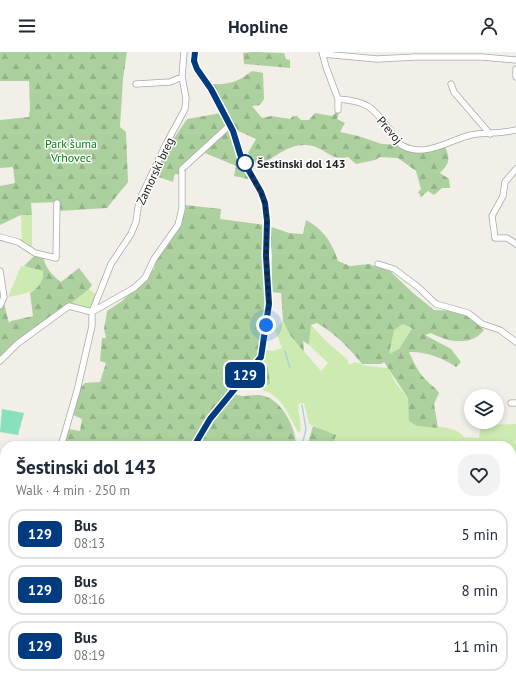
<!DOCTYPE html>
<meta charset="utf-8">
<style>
:root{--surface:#fff;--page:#f2f2f3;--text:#1f2937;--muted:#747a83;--line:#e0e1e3}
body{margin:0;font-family:"PT Sans",sans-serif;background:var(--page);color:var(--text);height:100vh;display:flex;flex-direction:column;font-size:15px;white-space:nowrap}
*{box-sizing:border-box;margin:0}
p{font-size:13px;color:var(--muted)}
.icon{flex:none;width:22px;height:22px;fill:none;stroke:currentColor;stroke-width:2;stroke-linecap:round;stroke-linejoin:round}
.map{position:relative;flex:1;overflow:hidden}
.drawer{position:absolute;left:0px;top:389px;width:516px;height:244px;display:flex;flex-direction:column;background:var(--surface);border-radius:16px 16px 0 0;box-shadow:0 2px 6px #0003}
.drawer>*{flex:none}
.badge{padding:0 8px;border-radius:6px;font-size:14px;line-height:26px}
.controls{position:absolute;left:464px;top:337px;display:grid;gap:8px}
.controls a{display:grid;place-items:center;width:40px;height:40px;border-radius:50%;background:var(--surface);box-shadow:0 2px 6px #0003;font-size:20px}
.you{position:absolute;width:20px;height:20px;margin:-10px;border:3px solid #fff;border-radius:50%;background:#1a73e8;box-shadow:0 0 0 6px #1a73e833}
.map>.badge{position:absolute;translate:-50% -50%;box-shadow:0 0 0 2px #fff}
.round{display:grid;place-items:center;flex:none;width:42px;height:42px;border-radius:16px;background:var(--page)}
.overview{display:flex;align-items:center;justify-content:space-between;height:68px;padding:0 16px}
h1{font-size:19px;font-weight:700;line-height:30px}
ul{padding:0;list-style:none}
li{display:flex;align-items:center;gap:12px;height:50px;margin:0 8px 6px;padding:0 8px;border:2px solid var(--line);border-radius:16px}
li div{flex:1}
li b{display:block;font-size:15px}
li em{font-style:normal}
li .badge{min-width:44px;font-weight:700;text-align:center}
header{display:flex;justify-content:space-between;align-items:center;height:52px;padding:0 16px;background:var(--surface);font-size:18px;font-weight:700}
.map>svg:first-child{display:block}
.grass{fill:#cdebb0}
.forest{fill:url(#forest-firs);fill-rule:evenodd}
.pitch{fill:#88e0be}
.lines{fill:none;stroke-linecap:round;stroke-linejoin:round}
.stream{stroke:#aad3df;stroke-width:1.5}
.minor-casing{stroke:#a9a9a9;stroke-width:7}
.minor{stroke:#fff;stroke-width:5.5}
.line-casing{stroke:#fff;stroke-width:9}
.line{stroke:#003b80;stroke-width:6}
.walk{stroke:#222;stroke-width:4;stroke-dasharray:0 7.2}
.stop-dot{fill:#fff;stroke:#003b80;stroke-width:2}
.labels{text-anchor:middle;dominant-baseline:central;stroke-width:3;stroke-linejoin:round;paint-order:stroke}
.street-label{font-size:12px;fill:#222;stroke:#fff}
.park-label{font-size:12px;fill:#0c8416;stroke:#fff}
.stop-label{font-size:12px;font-weight:bold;fill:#222;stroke:#fff;text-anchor:start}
</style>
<header><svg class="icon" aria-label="menu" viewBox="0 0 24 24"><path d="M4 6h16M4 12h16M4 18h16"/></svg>Hopline<svg class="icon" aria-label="person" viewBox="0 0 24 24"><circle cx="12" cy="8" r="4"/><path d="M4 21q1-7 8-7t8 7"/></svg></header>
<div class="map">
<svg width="516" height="633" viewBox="0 0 516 633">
<defs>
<pattern id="forest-firs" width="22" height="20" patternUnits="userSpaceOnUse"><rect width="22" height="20" fill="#add19e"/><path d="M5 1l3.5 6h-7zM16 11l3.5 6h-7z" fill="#95b388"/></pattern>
</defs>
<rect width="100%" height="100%" fill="#f2efe9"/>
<!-- grass -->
<path class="grass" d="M21,163H32V198L22,191Z
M21,214L42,217C50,239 23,242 8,245Z
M89,237L97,243L91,258L70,252Z
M283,269L290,283L321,319L328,311L309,293L311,273L325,288L348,308L349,313L355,310L367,314L388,316L395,330L408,346V355L417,374C432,375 454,372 464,385L479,386L481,373L516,372V500H511V394H333L335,383L309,372L304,351L298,352L301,377L299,381C286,362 285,344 259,337L262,308L266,298L274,299L282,296L275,278Z
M403,272L412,275L399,297L388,303L394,278Z"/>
<!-- forest -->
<path class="forest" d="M0,0H127L123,27L120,75L126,80L128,130L107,156L59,159V150L31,151L32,163H21L0,173V134L15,131L13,115L0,116V68L29,65L30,56L29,29H0Z
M253,0L284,1L286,7L290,8V16L244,12L243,1Z
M252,19L263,21L264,47L260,53L252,54L262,66L271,64L290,67L293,64H297L301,68H309L315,61L332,64L337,60L339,61L337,67L345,71L340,80L358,84L382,92L399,93L409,98L445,95C451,107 449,112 440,121L449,127L450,136H442L434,143L428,139L421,145L418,140L421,137L416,119L398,106L380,105L375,108L356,112L348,105C331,109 327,98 313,94C290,89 277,105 258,114L248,101L256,87L236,78L226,56L211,32C228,33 238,30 252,19Z
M221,61L240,107L252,128L234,124L236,114L205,101L187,116L183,123L175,122L173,130L153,123L168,95L187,67Z
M185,153L221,157L220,167L265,173L263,188L267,255L260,302L228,339C232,340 238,344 242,344C251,344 258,341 267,345C283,351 296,377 296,393L62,394L68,377L80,379L82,367L73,363L79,337L85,331L100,330L106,311L100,309L102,286H106L104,277L107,259L122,249L154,217L157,206L177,179Z
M306,168C323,177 332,190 338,209L350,214L369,212L390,219L413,241L434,258L455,259L471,265L484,278C471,295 448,290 431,281L425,283L451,297L461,310L456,315C444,306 424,299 409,300C414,311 419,322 428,330C432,334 435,335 439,341L434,352L438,376L417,374L409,369L408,346L384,310L381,312H362C349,296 335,281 317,271L311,273L309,293L303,289L304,300L290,283L283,269L281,241L271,240L272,203L269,174L289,181L303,182ZM403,272L412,276L399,297L389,302L394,278Z
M35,203L43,205C46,217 52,223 61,230L79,216L92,233L89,237L0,308V256L4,251L9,271L11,269L33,264L30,241C39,235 44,229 43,219L24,214Z
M262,308L268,315L270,332L259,335V337L238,338V335Z
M313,374L336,383L333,394H307Z
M5,459V529L0,531V460Z
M84,628H157V633H84Z
M325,628H362V633H329Z"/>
<!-- pitch -->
<path class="pitch" d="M2,357L24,361L18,383L0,380Z"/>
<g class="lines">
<!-- stream -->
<path class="stream" d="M285,299L290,316
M302,394L306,377L302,353
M368,633L369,628"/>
<!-- minor casing -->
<g class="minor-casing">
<path id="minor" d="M322,0L326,15L338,47C367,49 373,55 390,78C394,84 397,91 403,94C426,106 449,88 471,83C485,80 501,82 516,78
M323,2L377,7L416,5H482L516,8
M516,17V25
M136,32L170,30L182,25
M451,32L454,40L490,82
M338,47V58
M516,117L505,130L503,144L492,164L495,186H507L516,192
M0,185L18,190L35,201L56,206L57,151
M378,212L394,217L418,235L436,252L468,261L482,272L500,278L516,290
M0,219L4,245L0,254
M0,309L17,292L69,254L92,260L134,236L145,226L154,207L178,173L182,157V117L230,73
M511,351H516
M61,394L77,339L92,274V260L111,212L131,182L136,170L139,149L166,92L185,57L186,46L182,25L184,0
M194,394L210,367L261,305L269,252L266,204L267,169L265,151L261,140L241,105L233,79L211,37L197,17L194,9L195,0
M511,524L516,525
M0,561L4,565L5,598
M10,628V633
M82,628V633
M173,628L174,633"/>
</g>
<!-- minor -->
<use href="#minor" class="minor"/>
</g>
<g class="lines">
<!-- line casing -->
<g class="line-casing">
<path id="line" d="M194,394L210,367L261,305L269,252L266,204L267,169L265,151L261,140L241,105L233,79L211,37L197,17L194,9L195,0"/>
</g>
<!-- line -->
<use href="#line" class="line"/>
<!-- walk -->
<path class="walk" d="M245,111L261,140L267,162L266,204L269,252L266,273"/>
</g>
<!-- markers -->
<circle class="stop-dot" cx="245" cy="111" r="8"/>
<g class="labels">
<!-- street labels -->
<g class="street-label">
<text transform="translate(390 78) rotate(49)">Prevoj</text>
<text transform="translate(155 119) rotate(-65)">Zamorski breg</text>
</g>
<!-- park labels -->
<g class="park-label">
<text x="71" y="91">Park šuma<tspan x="71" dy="14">Vrhovec</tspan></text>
</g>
<!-- stop labels -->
<g class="stop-label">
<text x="257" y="111">Šestinski dol 143</text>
</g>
</g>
</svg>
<div class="controls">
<a><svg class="icon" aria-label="layers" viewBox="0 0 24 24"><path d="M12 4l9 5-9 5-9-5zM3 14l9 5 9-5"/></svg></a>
</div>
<div class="you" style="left:266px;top:273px"></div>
<b class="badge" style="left:245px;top:323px;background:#003b80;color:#fff">129</b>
<section class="drawer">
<div class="overview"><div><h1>Šestinski dol 143</h1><p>Walk · 4 min · 250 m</p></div><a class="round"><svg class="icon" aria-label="heart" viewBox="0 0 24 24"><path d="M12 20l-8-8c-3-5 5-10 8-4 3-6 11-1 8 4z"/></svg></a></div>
<ul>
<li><span class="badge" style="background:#003b80;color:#fff">129</span><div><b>Bus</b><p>08:13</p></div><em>5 min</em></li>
<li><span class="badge" style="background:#003b80;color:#fff">129</span><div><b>Bus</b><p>08:16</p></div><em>8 min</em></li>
<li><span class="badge" style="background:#003b80;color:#fff">129</span><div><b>Bus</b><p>08:19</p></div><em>11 min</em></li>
</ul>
</section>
</div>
